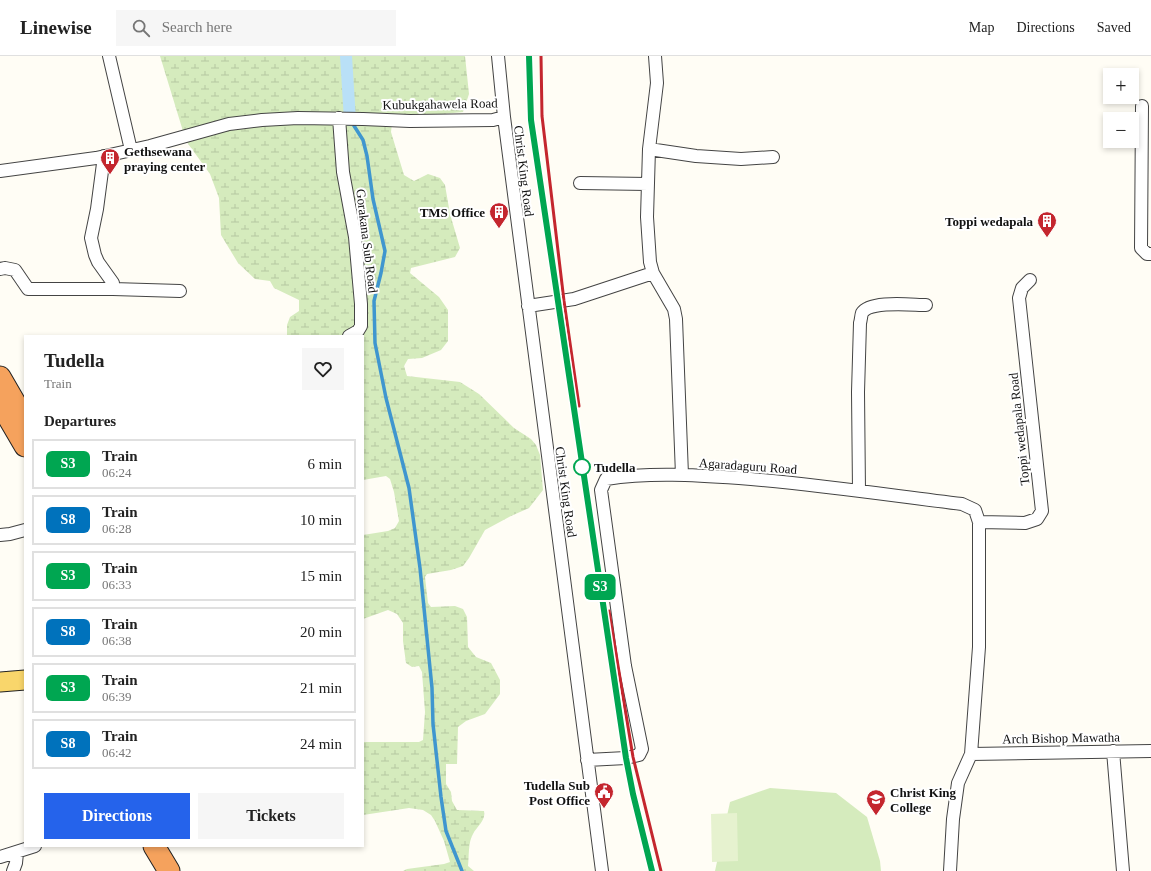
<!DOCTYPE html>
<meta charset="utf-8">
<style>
:root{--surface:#fff;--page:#f6f6f6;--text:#222;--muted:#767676;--line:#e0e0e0;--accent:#2563eb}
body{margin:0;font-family:"Times New Roman",serif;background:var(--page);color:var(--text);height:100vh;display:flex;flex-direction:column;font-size:15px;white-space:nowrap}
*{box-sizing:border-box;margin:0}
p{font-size:13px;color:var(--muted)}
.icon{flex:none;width:22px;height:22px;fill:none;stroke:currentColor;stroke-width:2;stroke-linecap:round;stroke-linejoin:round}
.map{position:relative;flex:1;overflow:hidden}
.sheet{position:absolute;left:24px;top:279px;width:340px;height:512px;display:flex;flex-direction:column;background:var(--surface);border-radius:0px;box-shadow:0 2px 6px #0003}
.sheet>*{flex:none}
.badge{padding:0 8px;border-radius:6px;font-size:14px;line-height:26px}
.fabs{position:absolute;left:1103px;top:12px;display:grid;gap:8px}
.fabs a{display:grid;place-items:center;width:36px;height:36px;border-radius:0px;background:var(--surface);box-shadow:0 2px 6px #0003;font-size:20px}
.map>.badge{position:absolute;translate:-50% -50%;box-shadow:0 0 0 2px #fff}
h2{padding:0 20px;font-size:15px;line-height:36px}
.round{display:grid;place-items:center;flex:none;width:42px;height:42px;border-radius:0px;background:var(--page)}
.headline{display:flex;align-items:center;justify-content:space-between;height:68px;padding:0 20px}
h1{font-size:19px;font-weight:700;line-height:30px}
.action{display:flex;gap:8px;margin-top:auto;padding:8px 20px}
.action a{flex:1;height:46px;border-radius:0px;background:var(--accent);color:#fff;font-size:16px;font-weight:700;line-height:46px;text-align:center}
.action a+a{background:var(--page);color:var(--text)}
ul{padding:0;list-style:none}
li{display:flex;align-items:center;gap:12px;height:50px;margin:0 8px 6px;padding:0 12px;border:2px solid var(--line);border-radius:0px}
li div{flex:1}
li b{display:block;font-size:15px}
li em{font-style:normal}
li .badge{min-width:44px;font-weight:700;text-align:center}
header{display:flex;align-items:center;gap:24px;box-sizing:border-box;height:56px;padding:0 20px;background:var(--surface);border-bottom:1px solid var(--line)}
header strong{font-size:19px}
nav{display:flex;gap:22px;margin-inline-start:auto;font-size:14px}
.search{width:280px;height:36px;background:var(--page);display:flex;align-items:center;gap:10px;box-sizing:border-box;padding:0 14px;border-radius:0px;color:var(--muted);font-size:15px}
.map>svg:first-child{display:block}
.grass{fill:#d5ebbd}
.wetland{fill:url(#wetland-marsh)}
.pitch{fill:#e6f2cf}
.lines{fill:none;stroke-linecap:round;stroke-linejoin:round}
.stream{stroke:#3f96cf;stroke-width:3.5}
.canal{stroke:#b9e0f7;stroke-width:12}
.street-casing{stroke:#444;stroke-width:14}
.primary-casing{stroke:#222;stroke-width:21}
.highway-casing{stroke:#222;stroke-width:23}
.street{stroke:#fff;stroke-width:12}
.primary{stroke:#f9d66b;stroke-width:19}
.highway{stroke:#f5a25d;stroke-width:21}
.rail{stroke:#c4262e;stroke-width:3}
.line-casing{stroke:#fff;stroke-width:9}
.line{stroke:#00a651;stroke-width:6}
.stop-dot{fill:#fff;stroke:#00a651;stroke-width:2}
.labels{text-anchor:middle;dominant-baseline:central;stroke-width:4;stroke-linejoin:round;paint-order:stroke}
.street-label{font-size:13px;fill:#111;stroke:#fff}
.poi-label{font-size:13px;font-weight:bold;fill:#111;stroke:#fff;text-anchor:end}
.stop-label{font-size:13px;font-weight:bold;fill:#111;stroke:#fff;text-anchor:start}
</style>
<header>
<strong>Linewise</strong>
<div class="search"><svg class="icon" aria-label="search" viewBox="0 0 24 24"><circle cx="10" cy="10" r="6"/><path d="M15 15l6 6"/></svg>Search here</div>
<nav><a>Map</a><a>Directions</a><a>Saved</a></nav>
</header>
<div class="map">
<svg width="1151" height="815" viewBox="0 0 1151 815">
<defs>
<pattern id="wetland-marsh" width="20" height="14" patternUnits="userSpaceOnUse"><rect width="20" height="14" fill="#d5ebbd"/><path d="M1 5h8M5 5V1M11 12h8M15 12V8" fill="none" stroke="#b6c8a1"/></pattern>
</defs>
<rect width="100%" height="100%" fill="#fffdf5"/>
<!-- grass -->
<path class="grass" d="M770,732L836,737L867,761L880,805L881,815H715L730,746Z"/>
<!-- wetland -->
<path class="wetland" d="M160,0H465L469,38L463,56L443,58H393L391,76L404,119L414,125L428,118L440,122L445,129L450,158L460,192L455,201L411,212L410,217L439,241L448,254V285L441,294L422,302L408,303L404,310L407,320L460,326L479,338L514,372L531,383L536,389L540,399L543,434L529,452L511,460L485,474L469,502L463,510L451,514L427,518L425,521L428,547L431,551L455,550L463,553L467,561L468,591L476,601L491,607L500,624V638L485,658L466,665L458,671L457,708H446V728L451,736L452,745L457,754L484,755C486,765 477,770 473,778C468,786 469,801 468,810L474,815H403L407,813L444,808L450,806L444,785L435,765L431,759L423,754L409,752L363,759V686H419L423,684L425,656L422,616L419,610L412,611L406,607L403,585V567L397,558L388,554L363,563V479L388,475L395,472L399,465L394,436L390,423L386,420L363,424V280H287V269L290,261L299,255V244L274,232L270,225L255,223L238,207L221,179L219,142L210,118L186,85Z"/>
<!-- pitch -->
<path class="pitch" d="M737,757L738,805L712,806L711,758Z"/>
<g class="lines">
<!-- stream -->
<path class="stream" d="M351,65L363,84L367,100L373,143L385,195L381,217L374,245L375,287L386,342L409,432L420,512L432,632L433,668L441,741L446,775L462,815"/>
<!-- canal -->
<path class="canal" d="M346,0L350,64"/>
<!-- street casing -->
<g class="street-casing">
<path id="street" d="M109,0L131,94
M655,0L657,27L649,93L647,161L650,206L653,217L674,253L676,263L682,419
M1142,50L1141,192L1147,198H1151
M504,61C535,313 569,564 602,815
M339,62L343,116L355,181L361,248V270L358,275L349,280
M649,93L696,100L741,103L773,101
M104,100L97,153L91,182L95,199L98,206L113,227V233
M0,115L96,102L150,90L229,68L262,64L298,62L363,63L410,65L493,64L504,61L498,0
M580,127L648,128
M0,213L5,212L15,214L28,233H113L180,235
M528,250L574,243L653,217
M859,435L858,336L860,267C861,264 861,260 862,257C870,244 912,249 926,249
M979,466L1025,467L1037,463L1042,455L1019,242L1022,232L1030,224
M0,479L10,478L25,474
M1113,695L1123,815
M971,698L1151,695
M587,704L626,702L639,699L642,693L625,610L601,434L606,423C650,416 695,419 739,422C814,428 888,439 962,448L975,454L979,466V591L971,698L958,727L953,763L950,815
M0,801L35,790
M13,815L16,807L17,797"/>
</g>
<!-- primary casing -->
<g class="primary-casing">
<path id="primary" d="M0,626L25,624"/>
</g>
<!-- highway casing -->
<g class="highway-casing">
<path id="highway" d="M0,321L22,359
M0,347L25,390
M154,790L169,815"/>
</g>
<!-- street -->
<use href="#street" class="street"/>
<!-- primary -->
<use href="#primary" class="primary"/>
<!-- highway -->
<use href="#highway" class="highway"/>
<!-- rail -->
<path class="rail" d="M529,0L531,64L626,702L633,739L652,815
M541,0L542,60L564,245L579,350
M609,555L633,701L661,815"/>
</g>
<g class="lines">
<!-- line casing -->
<g class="line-casing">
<path id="line" d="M529,0L531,64L626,702L633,738L652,815"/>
</g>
<!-- line -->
<use href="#line" class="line"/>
</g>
<!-- icons -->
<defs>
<g id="building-pin" transform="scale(1)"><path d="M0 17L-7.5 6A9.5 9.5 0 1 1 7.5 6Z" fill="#c4262e" stroke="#fff"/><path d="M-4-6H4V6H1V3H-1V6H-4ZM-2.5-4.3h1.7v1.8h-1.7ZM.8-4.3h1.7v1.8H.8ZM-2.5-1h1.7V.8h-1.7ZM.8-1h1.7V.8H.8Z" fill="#fff"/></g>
<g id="civic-pin" transform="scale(1)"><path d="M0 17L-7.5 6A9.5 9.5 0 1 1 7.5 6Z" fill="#c4262e" stroke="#fff"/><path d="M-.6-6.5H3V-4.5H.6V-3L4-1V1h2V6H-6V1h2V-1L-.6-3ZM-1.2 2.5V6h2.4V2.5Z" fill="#fff"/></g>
<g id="school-pin" transform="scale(1)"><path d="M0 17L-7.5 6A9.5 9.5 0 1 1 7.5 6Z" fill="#c4262e" stroke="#fff"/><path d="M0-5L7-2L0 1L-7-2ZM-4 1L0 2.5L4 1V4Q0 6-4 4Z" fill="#fff"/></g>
</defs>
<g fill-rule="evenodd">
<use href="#building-pin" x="110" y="102"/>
<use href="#building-pin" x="499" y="156"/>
<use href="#building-pin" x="1047" y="165"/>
<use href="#civic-pin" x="604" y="736"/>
<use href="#school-pin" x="876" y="743"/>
</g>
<!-- markers -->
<circle class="stop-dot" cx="582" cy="411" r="8"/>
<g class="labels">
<!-- street labels -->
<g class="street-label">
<text transform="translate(440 48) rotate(-1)">Kubukgahawela Road</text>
<text transform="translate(524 115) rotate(83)">Christ King Road</text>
<text transform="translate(367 185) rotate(83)">Gorakana Sub Road</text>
<text transform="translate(1019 373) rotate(-96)">Toppi wedapala Road</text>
<text transform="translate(748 410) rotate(4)">Agaradaguru Road</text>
<text transform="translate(566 436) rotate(82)">Christ King Road</text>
<text transform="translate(1061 682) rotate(-1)">Arch Bishop Mawatha</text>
</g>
<!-- poi labels -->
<g class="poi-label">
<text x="124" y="95" text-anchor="start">Gethsewana<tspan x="124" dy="15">praying center</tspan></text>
<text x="485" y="156">TMS Office</text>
<text x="1033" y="165">Toppi wedapala</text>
<text x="590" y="729">Tudella Sub<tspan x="590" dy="15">Post Office</tspan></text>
<text x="890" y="736" text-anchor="start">Christ King<tspan x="890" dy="15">College</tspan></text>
</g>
<!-- stop labels -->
<g class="stop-label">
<text x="594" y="411">Tudella</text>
</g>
</g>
</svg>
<div class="fabs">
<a>+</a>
<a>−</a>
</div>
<b class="badge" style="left:600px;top:531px;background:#00a651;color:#fff">S3</b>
<section class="sheet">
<div class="headline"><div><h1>Tudella</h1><p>Train</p></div><a class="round"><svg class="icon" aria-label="heart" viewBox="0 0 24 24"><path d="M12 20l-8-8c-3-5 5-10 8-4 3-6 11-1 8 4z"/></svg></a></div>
<h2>Departures</h2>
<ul>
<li><span class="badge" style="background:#00a651;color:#fff">S3</span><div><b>Train</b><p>06:24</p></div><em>6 min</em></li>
<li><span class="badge" style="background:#0072bc;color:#fff">S8</span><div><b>Train</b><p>06:28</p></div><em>10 min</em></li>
<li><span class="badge" style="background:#00a651;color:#fff">S3</span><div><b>Train</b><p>06:33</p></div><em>15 min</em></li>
<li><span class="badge" style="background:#0072bc;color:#fff">S8</span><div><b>Train</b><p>06:38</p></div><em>20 min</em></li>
<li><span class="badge" style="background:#00a651;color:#fff">S3</span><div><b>Train</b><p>06:39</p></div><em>21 min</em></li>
<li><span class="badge" style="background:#0072bc;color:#fff">S8</span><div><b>Train</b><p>06:42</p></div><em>24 min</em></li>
</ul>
<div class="action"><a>Directions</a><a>Tickets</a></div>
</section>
</div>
